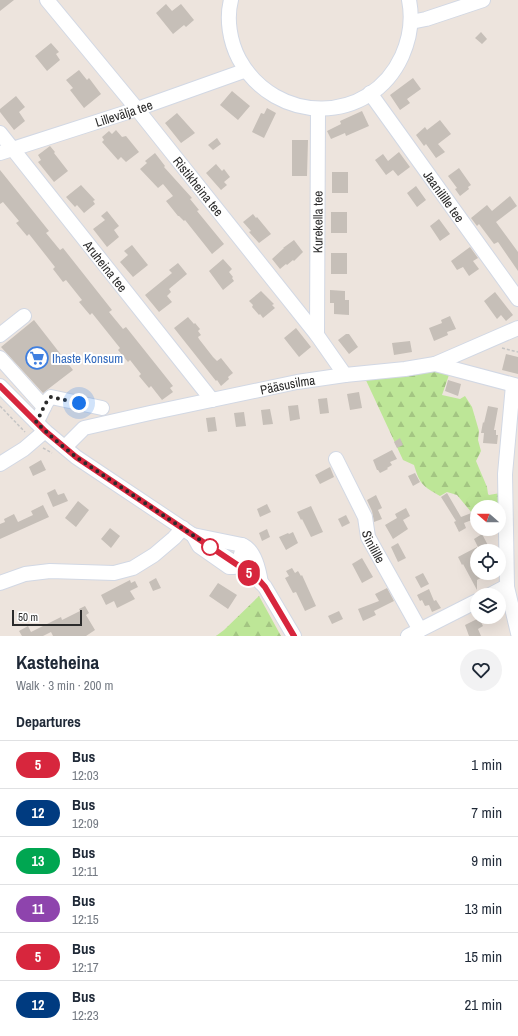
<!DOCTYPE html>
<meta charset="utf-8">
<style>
:root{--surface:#fff;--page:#f2f2f3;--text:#1f2937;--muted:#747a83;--line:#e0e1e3}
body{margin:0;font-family:"Archivo Narrow",sans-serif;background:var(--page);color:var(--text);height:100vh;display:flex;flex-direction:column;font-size:15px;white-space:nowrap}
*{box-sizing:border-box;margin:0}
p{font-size:13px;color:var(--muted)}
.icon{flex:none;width:22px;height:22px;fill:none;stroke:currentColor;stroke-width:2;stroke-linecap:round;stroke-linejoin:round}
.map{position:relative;height:636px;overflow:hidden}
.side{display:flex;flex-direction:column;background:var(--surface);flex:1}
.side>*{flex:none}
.badge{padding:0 8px;border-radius:13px;font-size:14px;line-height:26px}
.needle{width:26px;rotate:290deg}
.buttons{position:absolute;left:470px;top:500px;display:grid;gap:8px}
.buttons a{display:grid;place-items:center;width:36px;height:36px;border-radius:50%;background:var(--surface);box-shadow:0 4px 16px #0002;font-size:20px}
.scale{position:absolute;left:12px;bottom:10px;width:70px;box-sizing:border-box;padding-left:4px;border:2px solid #2b2b2b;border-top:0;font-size:11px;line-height:14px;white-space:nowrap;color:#2b2b2b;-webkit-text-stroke:3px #fff;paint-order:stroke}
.you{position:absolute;width:20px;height:20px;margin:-10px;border:3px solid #fff;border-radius:50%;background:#1a73e8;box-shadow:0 0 0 6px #1a73e833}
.map>.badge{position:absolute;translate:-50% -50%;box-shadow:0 0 0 2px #fff}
h2{padding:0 16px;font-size:15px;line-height:36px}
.round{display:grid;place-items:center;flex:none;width:42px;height:42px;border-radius:21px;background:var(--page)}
.summary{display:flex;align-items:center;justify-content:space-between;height:68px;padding:0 16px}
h1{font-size:19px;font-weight:800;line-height:30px}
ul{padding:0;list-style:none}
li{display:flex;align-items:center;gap:12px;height:48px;padding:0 16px;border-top:1px solid var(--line)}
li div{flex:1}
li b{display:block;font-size:15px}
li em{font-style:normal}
li .badge{min-width:44px;font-weight:700;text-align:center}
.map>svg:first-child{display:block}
.forest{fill:url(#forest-firs)}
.building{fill:#c6bfb8}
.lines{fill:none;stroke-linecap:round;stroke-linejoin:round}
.minor-casing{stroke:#d2d8e4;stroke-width:16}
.path{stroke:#c4c4c4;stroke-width:1.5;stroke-dasharray:3 2;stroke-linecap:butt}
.minor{stroke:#fff;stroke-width:14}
.line-casing{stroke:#fff;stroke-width:9}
.line{stroke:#d7263d;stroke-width:6}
.walk{stroke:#2b2b2b;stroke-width:4;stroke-dasharray:0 7.2}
.stop-dot{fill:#fff;stroke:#d7263d;stroke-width:2}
.labels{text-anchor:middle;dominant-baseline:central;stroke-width:4;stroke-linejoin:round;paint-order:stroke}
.street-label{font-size:13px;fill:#2b2b2b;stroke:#fff}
.shop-label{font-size:13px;fill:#366cbe;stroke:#fff;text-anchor:start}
</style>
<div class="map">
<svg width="518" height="636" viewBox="0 0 518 636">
<defs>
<pattern id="forest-firs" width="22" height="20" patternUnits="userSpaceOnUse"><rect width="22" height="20" fill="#bde697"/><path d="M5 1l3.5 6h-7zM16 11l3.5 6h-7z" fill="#a3c582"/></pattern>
</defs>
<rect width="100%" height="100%" fill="#ede4dd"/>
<!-- forest -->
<path class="forest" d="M436,369L450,372L442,395L460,399L465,396L472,407L479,431L478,440L481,451L476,461L487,487L488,494L489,495L506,492L499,507H477V515L472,513L457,495L447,492L440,496C423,486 420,485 414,465L403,460L364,376Z
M259,596L281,636H216L224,630Z"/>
<!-- building -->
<path class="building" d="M0,0H14L0,11Z
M166,4L172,11L181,4L194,20L186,27L184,25L173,34L156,13Z
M481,32L487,39L482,44L475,38Z
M51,43L59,52L56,54L60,60L47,71L35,56Z
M79,70L87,80L89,78L101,94L84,108L70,90L73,88L66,80Z
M413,78L421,89L407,99L410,103L400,110L390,95Z
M232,91L250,106L238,120L220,105Z
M16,96L25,107L19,112L25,121L14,130L0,112V109Z
M267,108L276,113L264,138L252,132L261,113L264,114Z
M362,111L369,126L346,136L345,133L331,139L327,131L341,124L340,121Z
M177,113L195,133L181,143L165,123Z
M440,120L451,134L438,144L445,152L436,158L426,144L424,146L416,135L425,127L427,130Z
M116,130L122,137L126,136L139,152L126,162L121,157L118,160L102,142L104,140L102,137L109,131L112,134Z
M217,138L221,144L213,150L208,145Z
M292,140H308L307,176H292Z
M50,146L55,152L54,153L68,171L54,182L38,162L41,160L38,155Z
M399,152L410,167L398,176L393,170L386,175L375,160L383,154L388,161Z
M155,153L165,166L164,167L192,198L190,199L199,210L197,211L224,244L212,254L185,220L184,221L179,216H178L166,201L173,196L163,184L158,188L140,169L147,163L145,161Z
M216,164L222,171L224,169L230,177L224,182L227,185L221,190L206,173Z
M459,168L471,185L468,187L469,189L460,196L455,189L457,188L448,176Z
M0,170L49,231L46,233L60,250L63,248L112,310L109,312L123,329L126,327L173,386L170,388L173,392L162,400L151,386L149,388L139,376L141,374L130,360L128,362L118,350L120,348L92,313L90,315L79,302L82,300L66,280L63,282L53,269L55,267L29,234L27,236L16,223L19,221L3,202L0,204Z
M332,172H348V193H332Z
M81,185L95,200L93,201L95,204L84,213L77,205L75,207L66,197Z
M416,186L426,200L417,207L407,193Z
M510,196L517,206L496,222L518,252V271L498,242L494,244L479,224L477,226L471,218L487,205L492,211Z
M107,211L119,226L114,230L119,237L107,247L93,229L105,220L101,216Z
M331,212H347V233H331Z
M253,214L256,218L257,217L271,234L259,243L249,232L251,231L243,222Z
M439,219L450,234L440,241L430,226Z
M294,240L303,252L294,261L293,260L287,265L286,264L280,269L272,259L284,248H283Z
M132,245L148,265L133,277L120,262L128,255L124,251Z
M470,247L478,258L473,261L479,269L469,276L463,267L457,270L451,261Z
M331,253H347V274H331Z
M223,259L232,269L229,272L233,277L232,278L234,281L223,290L209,271Z
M178,263L187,274L169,289L171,292L167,296L172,302L159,312L145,295L172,273L169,270Z
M330,290L345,291V300H349V315L334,314V303H330Z
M261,291L274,304L272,305L275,308L263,318L260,314L259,315L252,307L253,305L249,301Z
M495,292L513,315L506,321L501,315L497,319L484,301Z
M450,316L456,329L447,332L448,335L434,341L429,328L442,323L441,320Z
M188,317L194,324L195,323L200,329L198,331L201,335L198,337L199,339L213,357L217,361L221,358L233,373L228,377L229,379L221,386L217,380L216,381L174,328Z
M34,320L73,370L43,393L1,347Z
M296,328L311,347L299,357L284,338Z
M346,334H349L358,347L349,354L338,340Z
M410,341L412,352L394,355L392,343Z
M506,354L518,357V374L502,370Z
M448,380L461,384L458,396L445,391Z
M359,392L362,408L350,410L347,394Z
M327,398L329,413L320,414L318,399Z
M298,405L300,419L290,421L288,406Z
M488,406L498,408L494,430H496V435H498L497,444L483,443L484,433H481L483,422L484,423Z
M270,409L273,424L263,425L261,410Z
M244,412L246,426L236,427L234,413Z
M215,417L217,431L208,432L206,418Z
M400,438L403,445L397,448L394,442Z
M392,450L397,459L390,462L392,465L387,468L388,469L380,473L378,470H377L373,460Z
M41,460L46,470L33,476L29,467Z
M330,467L334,477L320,484L315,475Z
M415,473L420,482L413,486L408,476Z
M55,489L58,495L64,493L68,501L53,507L47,493Z
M447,493L461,517L474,512L477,518L464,523L466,528L459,532L454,522L456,521L441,497Z
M376,495L382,508L378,510L382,519L374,522L372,511L367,500Z
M78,501L89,510L76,527L65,518Z
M267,504L271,512L260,517L257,509Z
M43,505L49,517L0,539V524L5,522L4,519L14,514L18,522L33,515L31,511Z
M311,506L323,532L311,537L302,519L301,520L297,512Z
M406,508L410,516L403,520L408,529L393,539L385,525L397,518L395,514Z
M346,515L350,523L342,527L338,519Z
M110,528L120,536L111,548L101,539Z
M267,529L270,537L262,541L259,533Z
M293,532L298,543L286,550L279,537L288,533L289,534Z
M482,534L491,551H480L474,539Z
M398,543L406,558L398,562L391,547Z
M477,547V573H490L477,580V590L463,564L462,565L458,557Z
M362,558L373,577L362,583L352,564Z
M292,568L295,573L298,571L301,576L302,575L316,606L305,611L296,592L293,593L285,578L289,576L286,571Z
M423,573L429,584L421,588L415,577Z
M156,578L161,588L153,591L149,582Z
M130,580L131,583L135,581L138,587L130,591L135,599L117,608L114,601L106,605L101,595Z
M218,583L237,595L228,609L209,596Z
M387,588L394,601L374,611L376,615L363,621L358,609L379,601L375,594Z
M429,589L434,601L436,600L441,608L432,612L429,605L425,606L422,600L420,601L417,595Z
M85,606L89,613L86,615L95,630L86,636H53L51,632L43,636H22L19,631L28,626L31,632L61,617L62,620L80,611L79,609Z
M339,611L343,619L332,624L328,616Z
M479,618L483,626L478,629L481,636H469L465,625Z"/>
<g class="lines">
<!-- minor casing -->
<g class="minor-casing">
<g id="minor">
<path id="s1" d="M47,0L137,109L317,335L345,375"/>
<path d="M231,0C226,19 230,42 239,59C275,125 370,126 402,56C410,38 413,20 409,0"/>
<path d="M411,22L426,19L483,0"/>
<path id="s2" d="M370,93L518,299"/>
<path id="s3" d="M0,133L212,400"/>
<path id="s4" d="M0,153L137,109L241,72L244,69"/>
<path d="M0,335L24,316"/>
<path id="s5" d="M317,335L318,109"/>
<path d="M0,358L44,407"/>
<path d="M435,364L518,328"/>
<path d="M513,385L505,474L507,587L518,633"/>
<path d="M0,386L45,431L76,457L257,578L265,587L294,636"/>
<path d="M36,422C42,415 44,402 51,397L102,408"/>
<path id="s6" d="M65,447L84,428L150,413L297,382L345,375L405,369L435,364L518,386"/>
<path id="s7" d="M336,459L365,517L368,537L420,630"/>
<path d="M0,464L24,449L45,431"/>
<path d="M193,535L242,545V551L238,565L234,567H229L199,546Z"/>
<path d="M242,545C255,550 259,571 261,583"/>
<path d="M0,583L25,574L50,571L114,573L133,568L154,555L174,538L183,528"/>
<path d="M490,595L507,586"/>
<path d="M408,636L477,601"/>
</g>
</g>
<!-- path -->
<path class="path" d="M502,348L518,352
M0,406L25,432
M43,448L52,453"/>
<!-- minor -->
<use href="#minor" class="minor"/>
</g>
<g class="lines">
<!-- line casing -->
<g class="line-casing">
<path id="line" d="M0,386L45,431L76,457L257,578L265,587L294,636"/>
</g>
<!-- line -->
<use href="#line" class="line"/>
<!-- walk -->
<path class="walk" d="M79,403L51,397C45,401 41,415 36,422L54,439L76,457L212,548L210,547"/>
</g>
<!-- icons -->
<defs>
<g id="supermarket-ring" transform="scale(1.15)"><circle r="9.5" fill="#fff" stroke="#3f7fe0" stroke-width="1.5"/><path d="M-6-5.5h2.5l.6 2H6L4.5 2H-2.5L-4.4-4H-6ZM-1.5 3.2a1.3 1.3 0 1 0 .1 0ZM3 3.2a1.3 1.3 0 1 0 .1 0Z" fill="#3f7fe0"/></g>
</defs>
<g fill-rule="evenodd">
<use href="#supermarket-ring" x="37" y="358"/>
</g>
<!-- markers -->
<circle class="stop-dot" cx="210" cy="547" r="8"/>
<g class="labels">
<!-- street labels -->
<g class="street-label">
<text stroke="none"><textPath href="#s4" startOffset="130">Lillevälja tee</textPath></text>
<text stroke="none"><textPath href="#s1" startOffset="240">Ristikheina tee</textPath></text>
<text stroke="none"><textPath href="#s2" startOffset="127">Jaanilille tee</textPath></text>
<text stroke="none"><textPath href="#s5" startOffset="113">Kurekella tee</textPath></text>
<text stroke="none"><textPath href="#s3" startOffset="170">Aruheina tee</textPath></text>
<text stroke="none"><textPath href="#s6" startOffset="235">Pääsusilma</textPath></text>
<text stroke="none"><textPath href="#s7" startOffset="96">Sinilille</textPath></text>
</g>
<!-- shop labels -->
<g class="shop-label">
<text x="52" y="358">Ihaste Konsum</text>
</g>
</g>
</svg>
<div class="buttons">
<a><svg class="needle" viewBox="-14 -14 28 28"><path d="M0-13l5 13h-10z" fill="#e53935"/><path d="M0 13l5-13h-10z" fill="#747a83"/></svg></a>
<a><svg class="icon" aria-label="locate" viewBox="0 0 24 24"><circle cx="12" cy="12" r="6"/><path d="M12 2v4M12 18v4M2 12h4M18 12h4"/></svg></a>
<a><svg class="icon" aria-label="layers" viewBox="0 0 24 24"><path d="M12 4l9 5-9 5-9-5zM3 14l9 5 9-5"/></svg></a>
</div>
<div class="scale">50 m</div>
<div class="you" style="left:79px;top:403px"></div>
<b class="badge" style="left:249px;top:573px;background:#d7263d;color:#fff">5</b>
</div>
<section class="side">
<div class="summary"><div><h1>Kasteheina</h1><p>Walk · 3 min · 200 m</p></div><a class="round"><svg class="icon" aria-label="heart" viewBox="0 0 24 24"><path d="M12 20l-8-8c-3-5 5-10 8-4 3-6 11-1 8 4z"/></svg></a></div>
<h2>Departures</h2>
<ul>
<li><span class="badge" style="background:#d7263d;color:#fff">5</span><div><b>Bus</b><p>12:03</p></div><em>1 min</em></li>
<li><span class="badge" style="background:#003b80;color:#fff">12</span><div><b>Bus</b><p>12:09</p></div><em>7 min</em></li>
<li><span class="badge" style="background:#00a651;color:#fff">13</span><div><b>Bus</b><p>12:11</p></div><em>9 min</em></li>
<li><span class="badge" style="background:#8e44ad;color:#fff">11</span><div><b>Bus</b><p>12:15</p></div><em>13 min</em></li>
<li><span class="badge" style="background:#d7263d;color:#fff">5</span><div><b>Bus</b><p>12:17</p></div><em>15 min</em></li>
<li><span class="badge" style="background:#003b80;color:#fff">12</span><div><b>Bus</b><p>12:23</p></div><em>21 min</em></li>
</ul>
</section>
